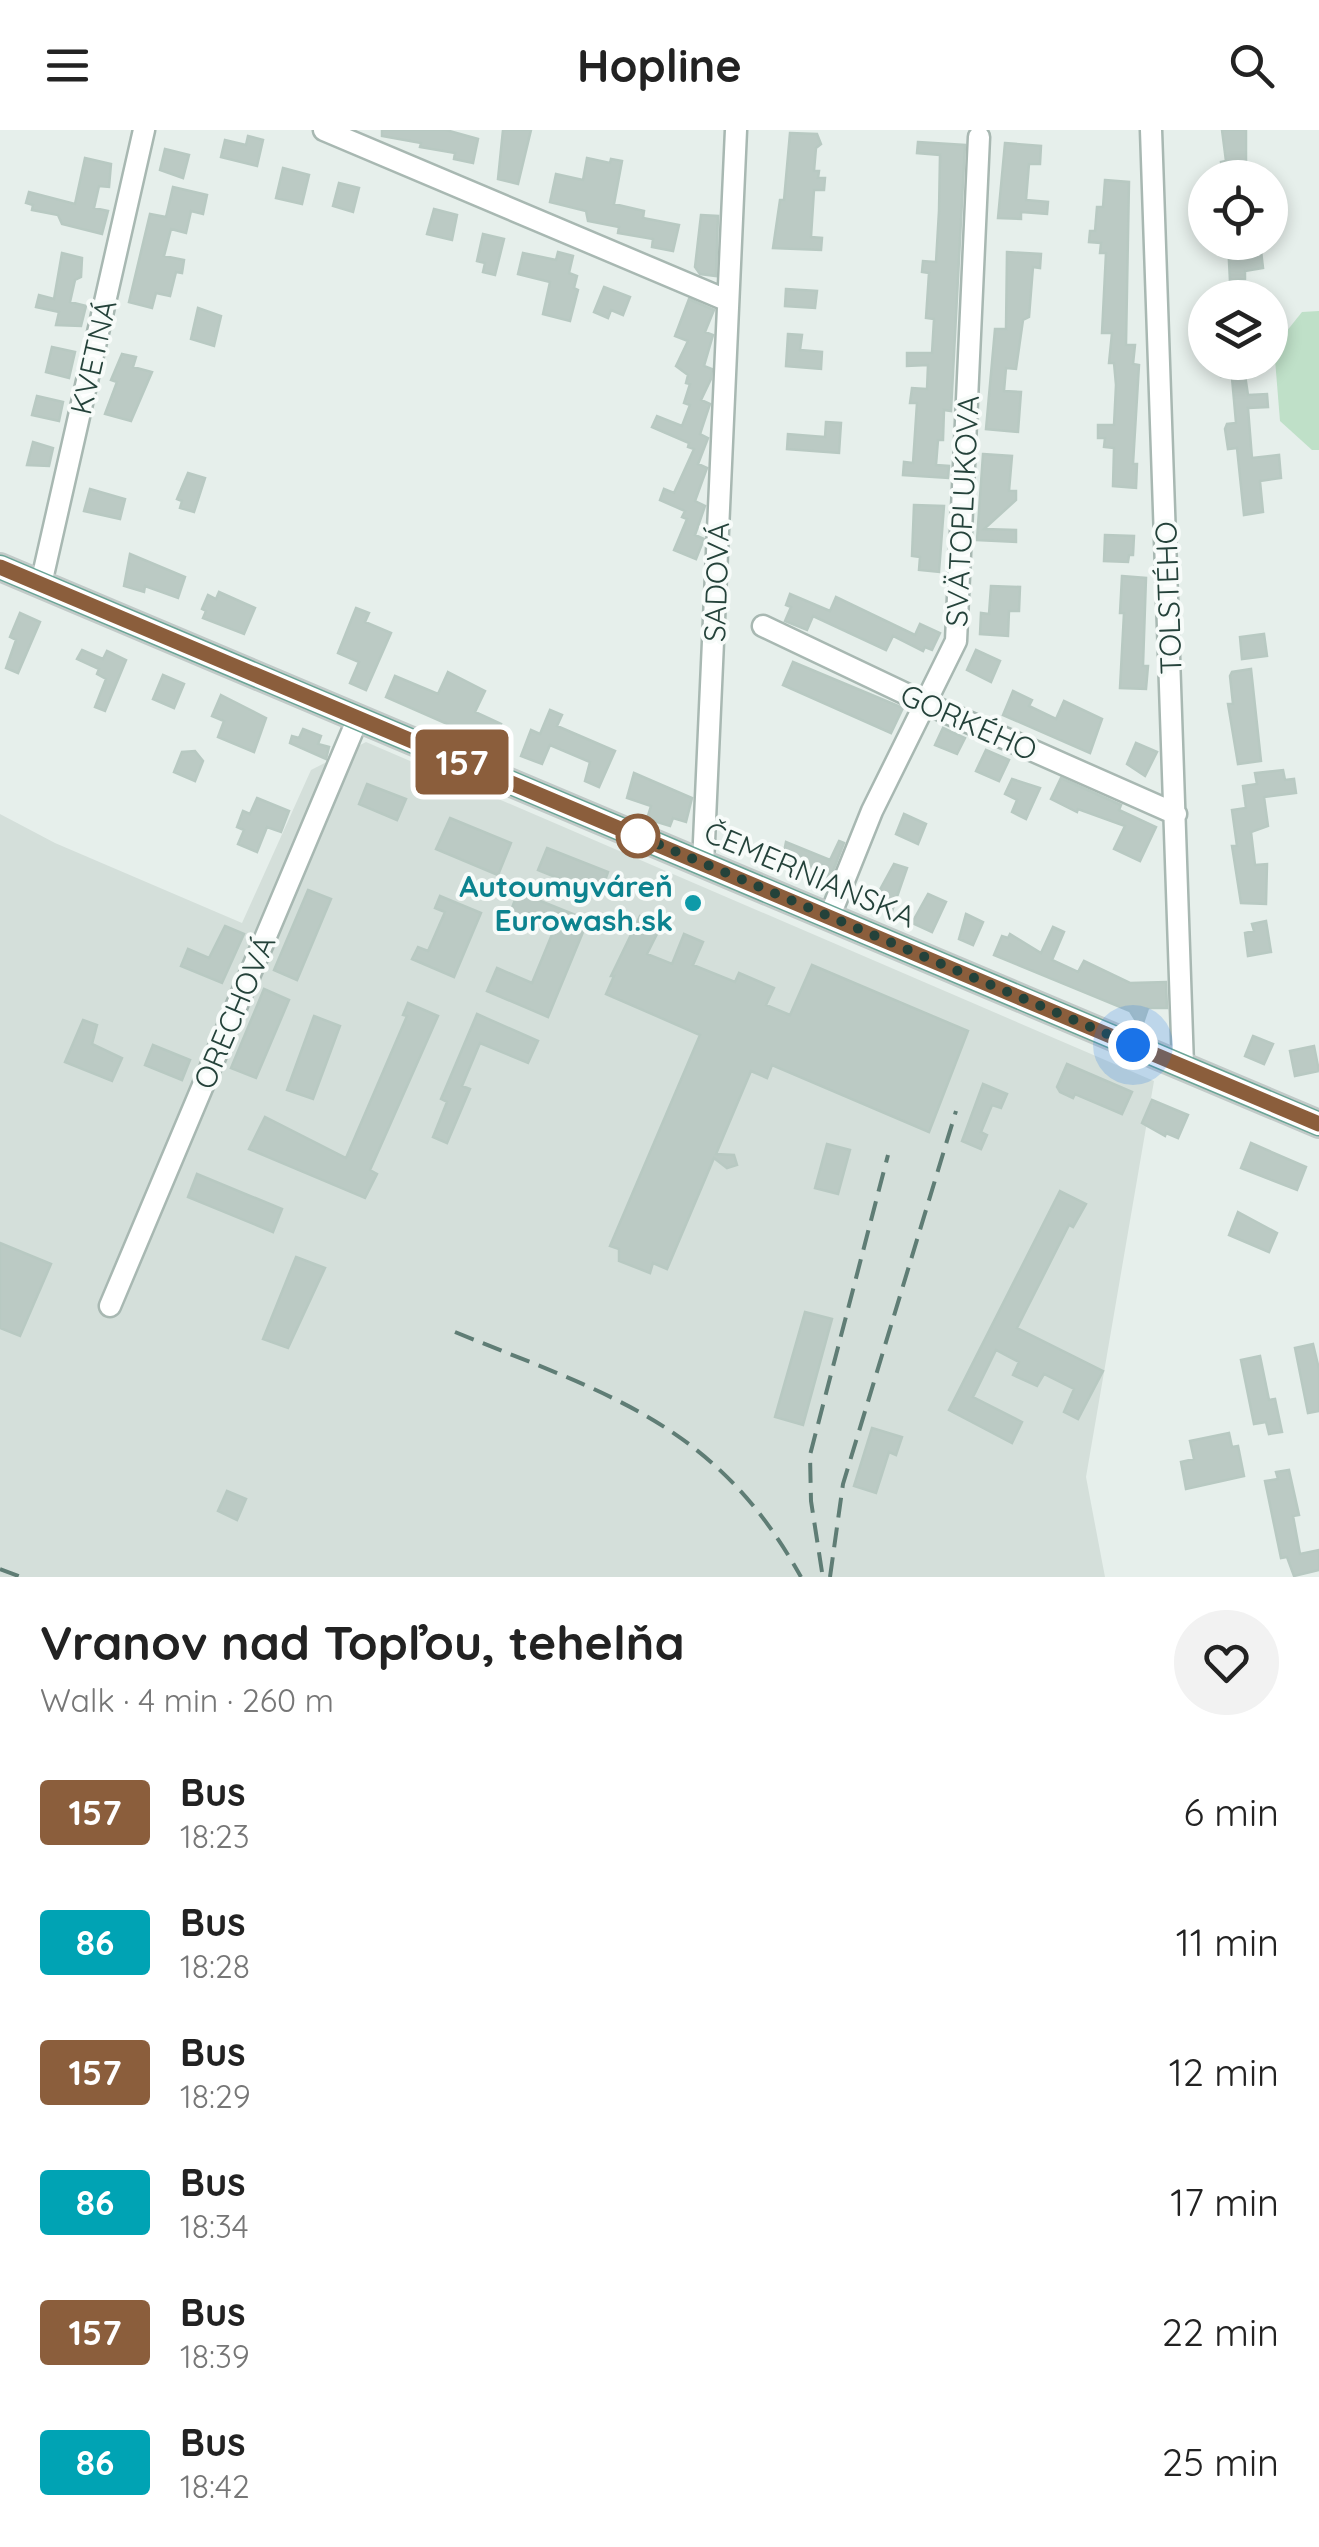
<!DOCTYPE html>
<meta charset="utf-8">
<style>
:root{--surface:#fff;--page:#f2f2f2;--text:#222;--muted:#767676}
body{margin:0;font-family:Quicksand,sans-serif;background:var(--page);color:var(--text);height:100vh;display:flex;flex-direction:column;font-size:38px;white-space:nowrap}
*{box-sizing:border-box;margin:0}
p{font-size:32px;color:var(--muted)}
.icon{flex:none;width:55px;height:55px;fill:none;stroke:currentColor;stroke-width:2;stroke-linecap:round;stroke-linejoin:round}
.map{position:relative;height:1447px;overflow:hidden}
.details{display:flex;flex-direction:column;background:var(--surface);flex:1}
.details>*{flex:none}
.badge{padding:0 20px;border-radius:8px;font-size:35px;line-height:65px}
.tools{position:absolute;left:1188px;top:30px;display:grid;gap:20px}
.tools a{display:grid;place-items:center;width:100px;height:100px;border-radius:50%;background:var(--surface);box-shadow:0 5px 15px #0003;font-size:50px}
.you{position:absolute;width:50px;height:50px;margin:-25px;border:8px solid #fff;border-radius:50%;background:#1a73e8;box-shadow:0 0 0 15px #1a73e833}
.map>.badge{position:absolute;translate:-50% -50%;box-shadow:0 0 0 5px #fff}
.round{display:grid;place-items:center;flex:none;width:105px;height:105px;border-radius:52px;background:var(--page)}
.summary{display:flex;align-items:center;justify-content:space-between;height:170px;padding:0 40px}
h1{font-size:48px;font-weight:800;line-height:75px}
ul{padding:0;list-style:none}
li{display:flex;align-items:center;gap:30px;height:130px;padding:0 40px}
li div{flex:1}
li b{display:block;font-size:38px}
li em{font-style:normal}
li .badge{min-width:110px;font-weight:700;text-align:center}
header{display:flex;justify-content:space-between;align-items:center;height:130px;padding:0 40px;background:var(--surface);font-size:45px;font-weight:800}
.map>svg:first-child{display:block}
.built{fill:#d4dfda}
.green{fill:#bfe0c8}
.building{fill:#bbcac4;stroke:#b8c9c2;stroke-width:2.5}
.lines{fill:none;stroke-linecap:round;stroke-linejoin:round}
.minor-casing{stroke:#a8b8b2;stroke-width:25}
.major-casing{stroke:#c2cac8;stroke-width:30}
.minor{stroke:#fff;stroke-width:20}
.major{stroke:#6aa596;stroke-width:25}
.rail{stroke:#5f7d75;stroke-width:4;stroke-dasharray:20 10;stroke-linecap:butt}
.line-casing{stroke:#fff;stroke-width:22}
.line{stroke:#8b5e3c;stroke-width:15}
.walk{stroke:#24423a;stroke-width:10;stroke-dasharray:0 18}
.stop-dot{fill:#fff;stroke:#8b5e3c;stroke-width:5}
.culture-dot{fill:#0f9aa8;stroke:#f7fbf9;stroke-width:4}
.labels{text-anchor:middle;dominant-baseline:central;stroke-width:8;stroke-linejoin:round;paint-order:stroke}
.street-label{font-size:30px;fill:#24423a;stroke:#f7fbf9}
.culture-label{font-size:30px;font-weight:bold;fill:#0d838f;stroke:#f7fbf9;text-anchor:end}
</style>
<header><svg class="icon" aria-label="menu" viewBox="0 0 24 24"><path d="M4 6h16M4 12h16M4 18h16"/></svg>Hopline<svg class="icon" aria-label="search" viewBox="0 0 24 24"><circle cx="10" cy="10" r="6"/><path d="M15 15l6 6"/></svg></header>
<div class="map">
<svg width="1319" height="1447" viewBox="0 0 1319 1447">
<rect width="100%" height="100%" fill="#e6efeb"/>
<!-- built -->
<path class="built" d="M366,612L1154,951L1086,1347L1105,1447H0V684L55,713L242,793L311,640Z"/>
<!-- green -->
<path class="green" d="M1319,181V320H1312L1280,291L1274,217L1302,182Z"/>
<!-- building -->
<path class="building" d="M382,0H446L478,9L473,33L454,29L455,23L420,17L421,13L382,6Z
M503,0H531L518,54L498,49Z
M1222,0H1246V48H1223L1221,32L1226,31Z
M790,3L817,4L821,14L816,18L814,41H819L818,48H825L824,60H814L811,107L822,108L821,120L773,118L780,70H784Z
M248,6L263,10L257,36L221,27L225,10L246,15Z
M918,12L965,15L951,281L944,280L943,310H938L936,335L949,336L948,348L903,345L904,332L913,333L917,273H910L912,258L927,259L928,235L907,236V223H932L934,189L926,188L929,143L922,142L923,131L936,132L939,81L940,25L917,23Z
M1005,13L1041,16L1040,34H1029L1026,70L1048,72L1047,84L1021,82V89L998,88Z
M165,19L189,25L183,48L160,40Z
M85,28L111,34L109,57L99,56L94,78L108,81L102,104L62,94L58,85L32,80L33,75L26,73L29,62L75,74Z
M587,28L610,33L611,29L622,31L614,74L644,81L643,88L679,95L673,121L652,117L653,109L618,103L619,97L588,91L586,81L550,72L556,44L583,50Z
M283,38L309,45L302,74L276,68Z
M1105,50L1129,52L1126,215H1135L1133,234L1139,235L1133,334H1137L1136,358L1113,356L1114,318L1104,317L1105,308H1098V295H1114L1116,255L1114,233H1109L1112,203H1102L1106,123H1100L1101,113L1089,112L1090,101H1095L1097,77H1103Z
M339,53L359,58L353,82L333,76Z
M173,57L207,65L203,84L191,81L186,103L171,99L164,126L184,130L182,143L176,142L170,166L156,163L152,178L129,172L150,84L166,87Z
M434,79L457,85L452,110L427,104Z
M701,85L718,86L716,146L700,144L695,137Z
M483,104L504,109L495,145L483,142L485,133L477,131Z
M1228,112H1260L1263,138L1245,141V149L1230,151Z
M558,122L573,126L569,143L577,146L574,158L578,160L570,191L543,184L550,152L518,144L523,123L556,130Z
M1007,122L1041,124L1040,138L1033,137L1029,187L1023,190L1016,239L1006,238L1004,261L1021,262L1018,302L986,299L995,199H1006Z
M62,123L82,128L81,147L75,150L70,172L86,176L81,196L56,195L59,182L36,177L39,165L54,169Z
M604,157L630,167L623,185L611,180L608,188L594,182Z
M786,159L817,161L815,178L785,176Z
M689,169L714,180L705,202L713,205L704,236L712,239L711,249L701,270L710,274L700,304L708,308L698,334L707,338L695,371L705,376L695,405L704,409L696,429L674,420L687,389L682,387L685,381L660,370L664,359L674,363L694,319L688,317L689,313L652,297L657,286L682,296L690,275L684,273L690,254L686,253L688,245L676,236L688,211L675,206Z
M198,178L221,186L214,216L191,209Z
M788,204L802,205L800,220L822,222L821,239L786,236Z
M52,217L75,222L69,248L46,242Z
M122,224L136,227L133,237L152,242L131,291L105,284L117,252L111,250Z
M1220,232H1243L1248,265L1267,264L1268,277L1248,278L1252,328L1279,325L1281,348L1260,351L1263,382L1244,385L1237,318L1228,319L1225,299L1227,294L1236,293L1232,248L1230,244L1221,246Z
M37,266L63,272L59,291L32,285Z
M826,292L841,293L839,323L787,319L788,304L825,307Z
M33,312L53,318L49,336L27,335Z
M983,324L1012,326L1009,361H1016V370L984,399L1016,400V412L977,410Z
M188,343L205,348L194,382L180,378L182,371L177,369Z
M90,359L125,369L120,389L84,381Z
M914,375L944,376L939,442L919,440L920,427L912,426Z
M1105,405L1134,406L1133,425H1129L1128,432L1104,431Z
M130,424L185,447L178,468L145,456L144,462L124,456Z
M1122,446L1146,448L1143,536H1148L1146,559L1120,558L1124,483H1120Z
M991,456L1020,457L1019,481H1009L1008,506L980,504L981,483L989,484Z
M219,462L255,478L244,504L203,488L206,481L202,479L208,465L216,469Z
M790,464L830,481L836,467L915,505L920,494L940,503L932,520L925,517L923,521L893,506L886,520L813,486L807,500L785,491L791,477L786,475Z
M356,478L369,483L365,492L391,503L366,560L350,553L359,532L338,523Z
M20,483L40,492L18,543L6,538L16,510L10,507Z
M1264,504L1267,526L1242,529L1240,507Z
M82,520L103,529L107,521L126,530L105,581L95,577L106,549L97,544L99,539L77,529Z
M976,520L1000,531L991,552L967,540Z
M793,532L903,578L891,603L783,555Z
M1251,539L1261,631L1238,634L1228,574H1233L1230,546L1232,542Z
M448,542L485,561L475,582L501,594L493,614L386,567L395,546L438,564Z
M163,545L184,554L174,578L153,569Z
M1013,561L1032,570L1029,576L1056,589L1064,571L1102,589L1090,623L1003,585Z
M221,565L266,588L254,622L218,607L224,591L212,586Z
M550,580L562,585L557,596L615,621L599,657L585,651L590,632L550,615L542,634L521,626L531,600L540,604Z
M943,598L965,608L957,624L935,615Z
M303,599L321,606L318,614L329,617L326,629L290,613L292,606L299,608Z
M1136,613L1157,622L1145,646L1127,634Z
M986,620L1009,630L999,651L976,641Z
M195,621L203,631L195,651L174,642L182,622Z
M1283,640L1285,650L1294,649L1296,663L1264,667L1268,696L1251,702L1255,735L1267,734L1266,774L1241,773L1232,716H1237L1232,680L1246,678L1243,656L1257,654L1255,643Z
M634,643L692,668L686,692L673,688L670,696L647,689L651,676L627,668Z
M1061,648L1121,675L1119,680L1156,697L1140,731L1114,719L1125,696L1078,679L1077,682L1051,669Z
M1012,649L1040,658L1026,689L1012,682L1017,670L1005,664Z
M367,654L406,669L397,690L359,674Z
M257,668L289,681L281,702L267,697L257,722L238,714L244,700L237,697L243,681L250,684Z
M904,684L926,694L918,714L896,704Z
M450,688L511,713L498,745L436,719Z
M839,711L844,713L828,754L782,732L786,712L830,730Z
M547,718L608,742L600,765L538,740Z
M894,734L907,738L891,784L871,776Z
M308,760L331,769L297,850L274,840Z
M518,762L588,790L548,887L487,861L497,838L532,853L553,802L510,783Z
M928,764L946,772L932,802L912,793Z
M440,766L481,783L454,847L412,829L418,817L428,821L445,782L435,778Z
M966,784L983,792L973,815L959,809Z
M640,786L662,794L647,824L672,834L684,804L703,812L693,835L735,852L739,843L774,858L766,875L790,885L812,835L968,901L929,1002L772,935L767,948L751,941L716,1024L734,1025L737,1035L727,1038L714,1028L667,1139L653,1133L650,1143L619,1131V1119L610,1116L700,905L606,864L614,846H611Z
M1266,791L1271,822L1248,826L1245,803L1254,801L1252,794Z
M225,796L244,804L222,853L181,836L188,819L209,828Z
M1053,797L1064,802L1052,830L1078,842L1084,831L1130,853L1166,852L1167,878H1148L1141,899L1130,881L994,825L1002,806L1008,808L1010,804L1041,823Z
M264,859L289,870L256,948L231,938Z
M408,873L438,886L370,1040L377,1044L365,1068L249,1019L265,987L346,1028L407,886L403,885Z
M477,884L538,911L528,933L480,913L462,956L470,959L447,1013L433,1007L447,972L441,969Z
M314,886L340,896L313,969L287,960Z
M83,890L97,895L92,914L122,928L112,951L65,932Z
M1253,906L1273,914L1264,934L1245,926Z
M153,915L190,930L182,950L145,935Z
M1314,916L1319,941L1295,946L1290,921Z
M1067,934L1132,962L1122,984L1075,964L1073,968L1060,962L1057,957Z
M983,954L1007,964L1001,978L992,975L981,1002L987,1005L981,1019L962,1011Z
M1152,970L1188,985L1178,1008L1166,1003L1165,1006L1142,993Z
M1251,1013L1306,1037L1297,1060L1241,1038Z
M827,1014L850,1020L838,1064L815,1058Z
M197,1044L282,1079L273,1102L188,1067Z
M1060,1061L1086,1074L1073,1097L1069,1095L1017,1198L1103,1241L1078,1289L1064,1282L1074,1259L1044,1244L1037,1256L1013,1245L1019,1232L996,1220L973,1267L1022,1292L1012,1313L949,1280Z
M1238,1082L1277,1103L1269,1122L1229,1105Z
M0,1113L51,1134L20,1206L0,1198Z
M296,1127L325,1138L288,1218L263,1209Z
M805,1182L832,1189L803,1295L775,1287Z
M1313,1214L1319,1239V1281L1308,1283L1295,1218Z
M1260,1226L1269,1270L1275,1269L1282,1302L1269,1304L1266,1292L1254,1294L1241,1230Z
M872,1298L902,1307L896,1325L889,1322L876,1363L854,1356Z
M1229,1303L1232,1317L1238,1316L1244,1346L1186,1359L1181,1332L1194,1329L1190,1311Z
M1289,1340L1299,1385L1293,1386L1300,1424L1319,1420V1440L1294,1446L1287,1427L1281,1428L1265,1351L1278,1349L1276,1342Z
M227,1361L246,1369L237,1390L218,1381Z"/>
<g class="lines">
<!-- minor casing -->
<g class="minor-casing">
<path id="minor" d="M324,0L726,170
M1151,0L1183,936
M41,454L144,0
M763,496L925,573L1176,684
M703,734L736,0
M829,788L872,681L956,511L979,7
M110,1176L358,588"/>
</g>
<!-- major casing -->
<g class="major-casing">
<path id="major" d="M0,437L1319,994"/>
</g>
<!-- minor -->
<use href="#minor" class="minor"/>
<!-- major -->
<use href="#major" class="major"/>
<!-- rail -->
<path class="rail" d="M455,1202C607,1264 716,1293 801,1447
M0,1439L21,1447
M822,1442L811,1371L810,1325L888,1025
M830,1447L843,1354L956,981"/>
</g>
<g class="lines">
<!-- line casing -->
<g class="line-casing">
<path id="line" d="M0,437L1319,994"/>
</g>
<!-- line -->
<use href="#line" class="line"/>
<!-- walk -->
<path class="walk" d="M638,706L632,703L1133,915"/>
</g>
<!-- markers -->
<circle class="stop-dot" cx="638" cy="706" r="20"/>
<circle class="culture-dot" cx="693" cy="773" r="10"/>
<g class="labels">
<!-- street labels -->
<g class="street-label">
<text transform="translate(93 227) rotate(-77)">KVETNÁ</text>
<text transform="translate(962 381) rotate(-87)">SVÄTOPLUKOVA</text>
<text transform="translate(716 452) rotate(-88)">SADOVÁ</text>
<text transform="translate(1168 468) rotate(-92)">TOLSTÉHO</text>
<text transform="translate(969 592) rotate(24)">GORKÉHO</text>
<text transform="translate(810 744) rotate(23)">ČEMERNIANSKA</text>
<text transform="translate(234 882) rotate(-67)">ORECHOVÁ</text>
</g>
<!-- culture labels -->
<g class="culture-label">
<text x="673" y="756">Autoumyváreň<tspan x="673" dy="34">Eurowash.sk</tspan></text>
</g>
</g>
</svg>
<div class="tools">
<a><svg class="icon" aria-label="locate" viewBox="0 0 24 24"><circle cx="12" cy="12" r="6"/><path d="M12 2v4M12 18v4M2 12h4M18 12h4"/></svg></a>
<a><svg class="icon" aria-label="layers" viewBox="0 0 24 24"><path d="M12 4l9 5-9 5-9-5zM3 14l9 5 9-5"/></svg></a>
</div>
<div class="you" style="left:1133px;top:915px"></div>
<b class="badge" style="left:462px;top:632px;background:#8b5e3c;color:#fff">157</b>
</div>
<section class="details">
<div class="summary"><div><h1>Vranov nad Topľou, tehelňa</h1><p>Walk · 4 min · 260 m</p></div><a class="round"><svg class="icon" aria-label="heart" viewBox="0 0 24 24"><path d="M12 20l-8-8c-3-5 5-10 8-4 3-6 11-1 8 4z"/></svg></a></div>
<ul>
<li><span class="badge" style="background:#8b5e3c;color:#fff">157</span><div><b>Bus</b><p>18:23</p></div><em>6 min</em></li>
<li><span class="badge" style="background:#00a3b4;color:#fff">86</span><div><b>Bus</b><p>18:28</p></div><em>11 min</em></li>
<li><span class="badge" style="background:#8b5e3c;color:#fff">157</span><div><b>Bus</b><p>18:29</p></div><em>12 min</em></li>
<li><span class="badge" style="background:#00a3b4;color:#fff">86</span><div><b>Bus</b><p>18:34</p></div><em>17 min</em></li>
<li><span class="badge" style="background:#8b5e3c;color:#fff">157</span><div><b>Bus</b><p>18:39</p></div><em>22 min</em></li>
<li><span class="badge" style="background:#00a3b4;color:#fff">86</span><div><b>Bus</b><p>18:42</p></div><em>25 min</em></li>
</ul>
</section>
